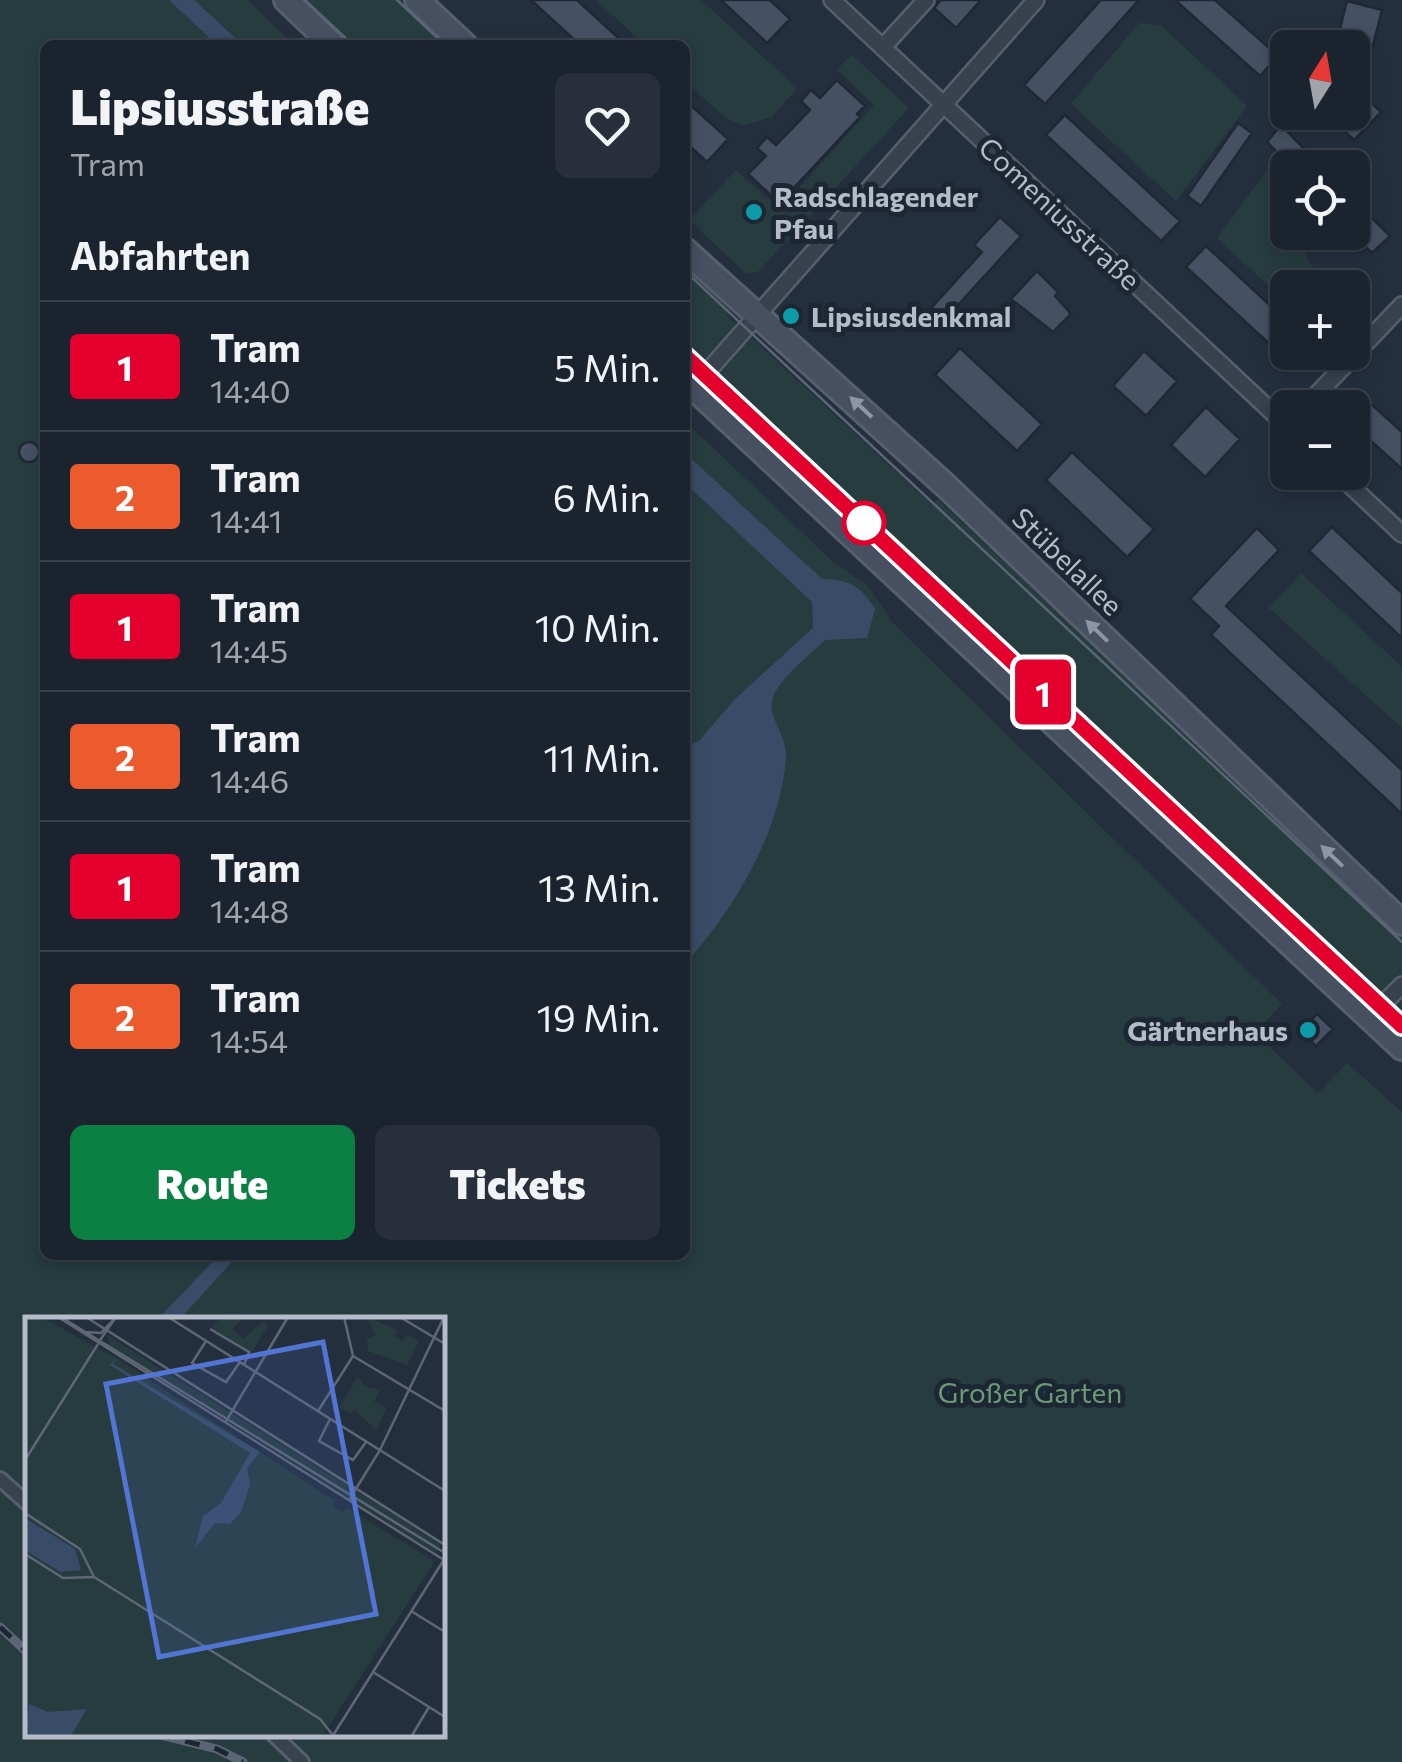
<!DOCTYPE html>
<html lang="de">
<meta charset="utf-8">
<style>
:root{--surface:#1b232e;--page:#282f3a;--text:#f1f3f6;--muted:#a0a4aa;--line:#39404a;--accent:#0b8043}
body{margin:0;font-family:Commissioner,sans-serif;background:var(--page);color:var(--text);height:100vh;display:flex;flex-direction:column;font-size:38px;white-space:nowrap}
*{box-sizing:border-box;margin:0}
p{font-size:32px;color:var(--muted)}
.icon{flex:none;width:55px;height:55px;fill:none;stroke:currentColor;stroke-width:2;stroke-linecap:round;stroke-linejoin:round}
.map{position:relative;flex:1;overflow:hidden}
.panel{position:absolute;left:40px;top:40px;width:650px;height:1220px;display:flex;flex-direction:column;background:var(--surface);border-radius:15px;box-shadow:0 5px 15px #0003,0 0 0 2px var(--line)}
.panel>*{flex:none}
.badge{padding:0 20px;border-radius:8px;font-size:35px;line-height:65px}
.needle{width:65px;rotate:11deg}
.tools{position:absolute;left:1270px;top:30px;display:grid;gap:20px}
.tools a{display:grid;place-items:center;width:100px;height:100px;border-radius:15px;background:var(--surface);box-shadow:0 5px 15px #0003,0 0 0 2px var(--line);font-size:50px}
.map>.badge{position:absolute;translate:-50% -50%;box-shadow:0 0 0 5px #fff}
h2{padding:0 30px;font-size:38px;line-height:90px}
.round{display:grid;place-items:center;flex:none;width:105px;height:105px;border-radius:15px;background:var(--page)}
.overview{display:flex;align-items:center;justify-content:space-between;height:170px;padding:0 30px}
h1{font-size:48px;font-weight:800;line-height:75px}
.button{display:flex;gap:20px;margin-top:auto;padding:20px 30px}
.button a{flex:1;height:115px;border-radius:15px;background:var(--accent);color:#fff;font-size:40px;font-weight:800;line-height:115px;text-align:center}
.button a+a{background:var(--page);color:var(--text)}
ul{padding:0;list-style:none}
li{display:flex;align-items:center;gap:30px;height:130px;padding:0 30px;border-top:2px solid var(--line)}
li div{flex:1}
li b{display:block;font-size:38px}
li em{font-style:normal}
li .badge{min-width:110px;font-weight:700;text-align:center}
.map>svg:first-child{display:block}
.green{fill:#263c3f;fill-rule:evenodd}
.water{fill:#394c67}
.building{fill:#455162;stroke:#1f2835;stroke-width:2.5}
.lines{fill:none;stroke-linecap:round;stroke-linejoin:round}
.pedestrian-casing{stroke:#565f6c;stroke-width:18}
.minor-casing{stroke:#565f6c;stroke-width:20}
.secondary-casing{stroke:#565f6c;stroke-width:28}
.pedestrian{stroke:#38414e;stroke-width:12}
.minor{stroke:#38414e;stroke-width:15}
.secondary{stroke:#465061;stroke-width:22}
.tram{stroke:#5a6575;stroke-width:2.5}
.rail-casing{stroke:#5a6575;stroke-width:9}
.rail{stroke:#1d2633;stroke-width:5;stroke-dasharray:15;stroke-linecap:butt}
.oneway{fill:#8e96a5}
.line-casing{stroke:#fff;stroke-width:22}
.line{stroke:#e4002c;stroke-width:15}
.culture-dot{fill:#0f9aa8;stroke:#1d2633;stroke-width:4}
.stop-dot{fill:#fff;stroke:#e4002c;stroke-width:5}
.labels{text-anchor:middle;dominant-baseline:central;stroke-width:10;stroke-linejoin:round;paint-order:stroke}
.poi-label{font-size:28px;font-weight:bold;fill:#b4bcc9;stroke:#1d2633;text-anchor:start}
.street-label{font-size:28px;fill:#b4bcc9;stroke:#1d2633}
.park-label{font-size:28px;fill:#6b9a76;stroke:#1d2633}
.inset-road{fill:none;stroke:#5e6776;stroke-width:2.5}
.view{fill:#5274d3;fill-opacity:0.15;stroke:#5274d3;stroke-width:5}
.inset-edge{fill:none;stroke:#b4bcc9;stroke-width:5}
</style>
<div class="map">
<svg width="1402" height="1762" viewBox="0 0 1402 1762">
<rect width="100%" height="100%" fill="#242f3e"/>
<!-- green -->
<path class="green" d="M0,0H248L294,45H45V1255H685V421L831,560L868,586L893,623L1282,1004L1255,1033L1318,1093L1347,1063L1402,1112V1762H0ZM28,1320H442V1734H28Z
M307,0H406L453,45H354Z
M596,0H701L797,88L772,117L743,126L725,117L685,82V45H645Z
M1139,23L1161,25L1247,106L1176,201L1071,104Z
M851,54L909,108L758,272L745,273L689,220L736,170L780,209L874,105L837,70Z
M1272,163L1287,205L1288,232L1298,233L1310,264L1334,287L1288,288L1287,303L1217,238Z
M685,264L733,308L727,315L931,504L937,499L1402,935V1035L888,552L891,545L693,357L685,362Z
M1301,573L1402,667V728L1269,608Z"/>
<!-- water -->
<path class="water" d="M169,0H194L243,45H217Z
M685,453L822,579C850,580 860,585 875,609L867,638L825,640C810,655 781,677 773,697C766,717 788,736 786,757C781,831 734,910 685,964V748L700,740L735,699L813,628L812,602L685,483Z
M219,1255H238L180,1319H158Z"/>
<!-- building -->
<path class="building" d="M531,0H577L626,45H580Z
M721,0H770L790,19L767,43Z
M941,0H981L956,28L934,8Z
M1101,0H1139L1045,104L1024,85Z
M1175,0H1215L1278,56L1260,76Z
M1347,1L1382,10L1371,53L1336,44Z
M837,80L865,106L857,114L860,117L789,193L785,190L776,200L748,174L766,156L757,148L767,137L776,145L810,110L801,101L811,90L820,98Z
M1362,94L1381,112L1354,140L1324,112H1352V104Z
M685,100L728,139L707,162L685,142Z
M1065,115L1180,221L1161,241L1046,135Z
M1238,123L1252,133L1201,206L1187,196Z
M1281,125L1306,151L1291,166L1267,142Z
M1366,212L1390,236L1372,253L1366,247L1361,252L1341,232H1352V213L1359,219Z
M1000,217L1021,236L937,328L924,316L982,252L974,245Z
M1206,246L1288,322V361L1186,267Z
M1037,271L1058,292L1055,296L1071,314L1053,332L1011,299Z
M960,348L1042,424L1017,451L935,375Z
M1144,351L1177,381L1146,416L1113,386Z
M1369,402L1402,432V469L1352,424Z
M1206,407L1240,439L1205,477L1171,445Z
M19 452a10 10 0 1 1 20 0a10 10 0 1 1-20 0Z
M1072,452L1154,529L1127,557L1046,480Z
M1332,527L1402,593V638L1309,551Z
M1257,528L1279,550L1226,606L1402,770V814L1211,635L1219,626L1190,599Z
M1317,1014L1333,1029L1316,1046L1301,1032Z"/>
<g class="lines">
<!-- pedestrian casing -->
<g class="pedestrian-casing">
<path id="pedestrian" d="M0,1479L28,1504
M273,1734L302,1762"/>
</g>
<!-- minor casing -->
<g class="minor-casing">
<path id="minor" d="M832,0L1288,427
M883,47L926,0
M693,388L1036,0
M1304,408L1402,305
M1336,472L1402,534
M1370,1017L1402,985"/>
</g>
<!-- secondary casing -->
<g class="secondary-casing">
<path id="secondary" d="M286,0L333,45
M417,0L465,45
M685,250L946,486L1402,923
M685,380L1402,1048"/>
</g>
<!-- pedestrian -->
<use href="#pedestrian" class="pedestrian"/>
<!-- minor -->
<use href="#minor" class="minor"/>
<!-- secondary -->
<use href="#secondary" class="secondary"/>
<!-- tram -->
<path class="tram" d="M305,0L353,45
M397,0L445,45
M685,271L1402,942
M685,356L1402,1026"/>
<!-- rail casing -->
<g class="rail-casing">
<path id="rail" d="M0,1627L28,1653
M156,1734L217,1749L243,1762"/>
</g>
<!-- rail -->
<use href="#rail" class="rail"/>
</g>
<!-- one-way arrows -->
<defs><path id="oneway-solid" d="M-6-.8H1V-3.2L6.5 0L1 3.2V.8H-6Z" transform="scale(2.5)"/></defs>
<g class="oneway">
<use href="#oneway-solid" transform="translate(861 407) rotate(-137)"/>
<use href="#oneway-solid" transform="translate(1097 631) rotate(-136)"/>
<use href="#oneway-solid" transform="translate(1332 856) rotate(-136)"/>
</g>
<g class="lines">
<!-- line casing -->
<g class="line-casing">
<path id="line" d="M685,356L1402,1026"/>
</g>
<!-- line -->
<use href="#line" class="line"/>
</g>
<!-- markers -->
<g class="culture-dot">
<circle cx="754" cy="212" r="10"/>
<circle cx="791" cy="316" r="10"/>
<circle cx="1308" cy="1030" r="10"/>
</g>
<circle class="stop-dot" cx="864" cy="523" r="20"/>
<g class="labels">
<!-- poi labels -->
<g class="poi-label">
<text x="774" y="196">Radschlagender<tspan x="774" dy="32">Pfau</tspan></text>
<text x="811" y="316">Lipsiusdenkmal</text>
<text x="1288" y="1030" text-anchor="end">Gärtnerhaus</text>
</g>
<!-- street labels -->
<g class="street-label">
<text transform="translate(1060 213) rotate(43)">Comeniusstraße</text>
<text transform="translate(1068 561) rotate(44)">Stübelallee</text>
</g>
<!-- park labels -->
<g class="park-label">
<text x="1030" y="1392">Großer Garten</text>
</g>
</g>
<!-- overview -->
<g transform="translate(25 1317)">
<rect width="420" height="420" fill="#242f3e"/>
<path d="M0,0H16L91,41L310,184L307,189L317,196L322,191L410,244L297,420H0ZM196,0H220L208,11L218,22L238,4L243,9L226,36L186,11ZM342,0L372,13L370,20L377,24L382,17L394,24L382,48L343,34L342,22L350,18ZM82,18L416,227L411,236L85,29ZM333,59L340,70L355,73L349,84L361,91L352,113L329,93L325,97L314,90Z" fill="#263c3f"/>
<path d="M91,41L88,47L235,135L222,151L225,168L216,195L205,207L190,206L170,231L178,199L196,186L225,136L85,48ZM0,201L50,232L56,253L35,255L0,233ZM4,387L23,395L62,392L45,420H0Z" fill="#394c67"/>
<path class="inset-road" d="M33,0L419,243M36,0L420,236M61,0L420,228M143,0L420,174M319,0L328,39L420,94M375,0L420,27M185,12L224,35L219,48M59,15L76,16L91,0M181,24L167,46L201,65L215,45M73,26L91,0M293,94L328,39M305,102L294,124L328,143L341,125M200,106L263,0M0,143L73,27M324,183L355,133L419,0M0,196L55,232L69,260L295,402L307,417M0,237L38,261L69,260M386,294L420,315M348,355L420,400M307,420L420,241M386,420L404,390"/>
<path class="view" d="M298,25L351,297L134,340L81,67Z"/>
<rect width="420" height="420" class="inset-edge"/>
</g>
</svg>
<div class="tools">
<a><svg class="needle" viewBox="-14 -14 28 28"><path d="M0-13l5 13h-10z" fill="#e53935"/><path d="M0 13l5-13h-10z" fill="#a0a4aa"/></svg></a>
<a><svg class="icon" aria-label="locate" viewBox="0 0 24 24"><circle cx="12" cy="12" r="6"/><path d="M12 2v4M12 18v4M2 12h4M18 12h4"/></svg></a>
<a>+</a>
<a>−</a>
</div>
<b class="badge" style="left:1043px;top:692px;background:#e4002c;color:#fff">1</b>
<section class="panel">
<div class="overview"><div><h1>Lipsiusstraße</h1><p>Tram</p></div><a class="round"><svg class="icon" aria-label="heart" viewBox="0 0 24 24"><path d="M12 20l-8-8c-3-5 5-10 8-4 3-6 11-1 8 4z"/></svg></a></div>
<h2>Abfahrten</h2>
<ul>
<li><span class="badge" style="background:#e4002c;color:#fff">1</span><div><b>Tram</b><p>14:40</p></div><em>5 Min.</em></li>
<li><span class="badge" style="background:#eb5b2d;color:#fff">2</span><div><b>Tram</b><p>14:41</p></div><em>6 Min.</em></li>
<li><span class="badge" style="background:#e4002c;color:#fff">1</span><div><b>Tram</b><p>14:45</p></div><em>10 Min.</em></li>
<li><span class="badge" style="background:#eb5b2d;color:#fff">2</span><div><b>Tram</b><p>14:46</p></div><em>11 Min.</em></li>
<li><span class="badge" style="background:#e4002c;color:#fff">1</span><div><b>Tram</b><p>14:48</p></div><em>13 Min.</em></li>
<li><span class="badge" style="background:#eb5b2d;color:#fff">2</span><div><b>Tram</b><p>14:54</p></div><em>19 Min.</em></li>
</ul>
<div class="button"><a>Route</a><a>Tickets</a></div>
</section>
</div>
